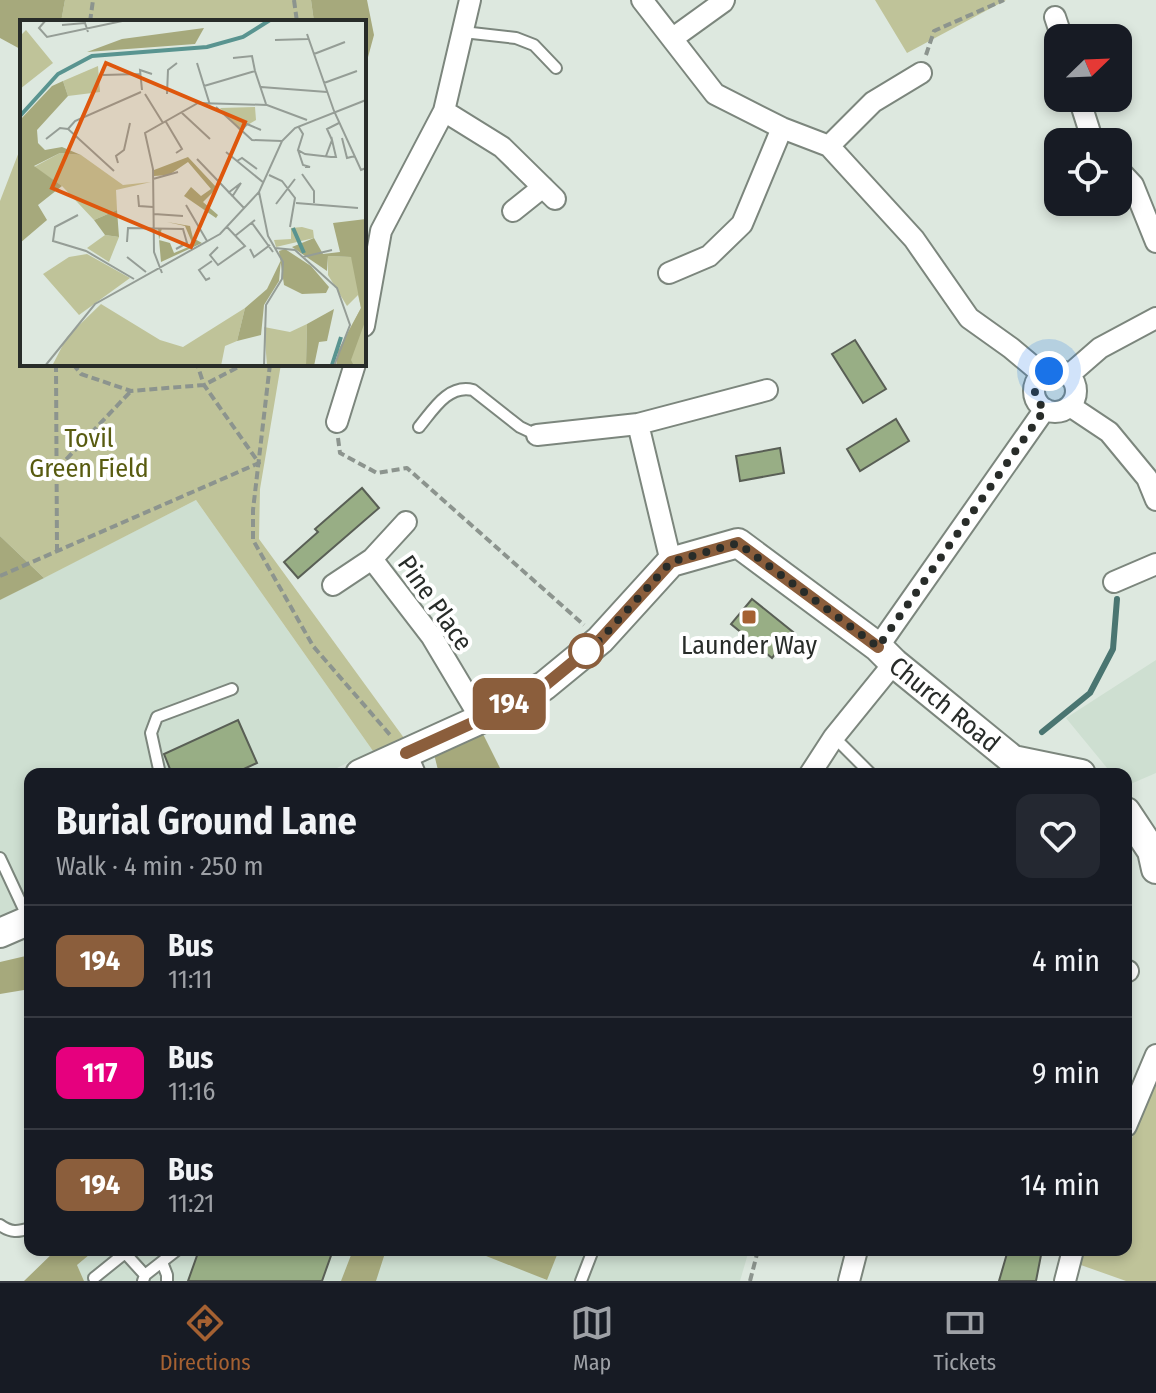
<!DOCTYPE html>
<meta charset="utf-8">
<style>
:root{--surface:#171b24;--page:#242831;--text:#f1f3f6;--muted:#9ea1a6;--line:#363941;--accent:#a56132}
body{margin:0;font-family:"Fira Sans Condensed",sans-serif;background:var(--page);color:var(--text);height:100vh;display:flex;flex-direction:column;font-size:30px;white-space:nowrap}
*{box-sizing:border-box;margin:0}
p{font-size:26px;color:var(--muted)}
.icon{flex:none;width:44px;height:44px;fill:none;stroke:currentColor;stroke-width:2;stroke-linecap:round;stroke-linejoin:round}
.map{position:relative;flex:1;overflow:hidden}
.sheet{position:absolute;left:24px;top:768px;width:1108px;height:488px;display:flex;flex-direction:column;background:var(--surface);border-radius:16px;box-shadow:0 4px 12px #0003}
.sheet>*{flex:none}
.badge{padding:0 16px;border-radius:12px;font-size:28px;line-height:52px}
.needle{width:52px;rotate:67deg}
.fabs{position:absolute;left:1044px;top:24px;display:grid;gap:16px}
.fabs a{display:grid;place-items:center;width:88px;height:88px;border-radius:16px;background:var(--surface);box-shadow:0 4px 12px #0003;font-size:40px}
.you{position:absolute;width:40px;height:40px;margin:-20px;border:6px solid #fff;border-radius:50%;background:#1a73e8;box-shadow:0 0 0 12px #1a73e833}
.map>.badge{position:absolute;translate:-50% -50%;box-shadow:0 0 0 4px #fff}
.round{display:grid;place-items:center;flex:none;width:84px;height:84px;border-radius:16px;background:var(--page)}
.summary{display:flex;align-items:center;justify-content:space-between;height:136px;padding:0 32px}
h1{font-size:38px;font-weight:700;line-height:60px}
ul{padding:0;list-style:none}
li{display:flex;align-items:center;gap:24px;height:112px;padding:0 32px;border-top:2px solid var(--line)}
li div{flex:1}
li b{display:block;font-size:30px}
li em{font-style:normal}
li .badge{min-width:88px;font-weight:700;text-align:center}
.tab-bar{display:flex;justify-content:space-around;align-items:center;height:112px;border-top:2px solid var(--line);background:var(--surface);font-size:22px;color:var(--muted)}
.tab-bar a{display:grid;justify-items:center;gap:4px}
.tab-bar .selected{color:var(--accent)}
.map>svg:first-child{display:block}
.built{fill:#cedfd1}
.green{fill:#bfc399}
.forest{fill:#a6a97c}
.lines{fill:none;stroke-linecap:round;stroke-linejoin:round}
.stream{stroke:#4a7571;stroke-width:6}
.building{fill:#98ae85;stroke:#595f55;stroke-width:2}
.lane-casing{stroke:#7c867d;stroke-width:14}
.street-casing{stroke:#7c867d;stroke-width:24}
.secondary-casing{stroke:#7c867d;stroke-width:32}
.path{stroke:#8c948e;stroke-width:4;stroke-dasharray:8 4;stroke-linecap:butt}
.lane{stroke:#fff;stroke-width:10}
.street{stroke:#fff;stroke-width:20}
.secondary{stroke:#fff;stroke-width:28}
.line-casing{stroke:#fff;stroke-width:18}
.line{stroke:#8b5e3c;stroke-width:12}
.walk{stroke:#282c29;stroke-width:8;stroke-dasharray:0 14.4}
.poi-dot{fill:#a56132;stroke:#fff;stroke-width:3}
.stop-dot{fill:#fff;stroke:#8b5e3c;stroke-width:4}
.labels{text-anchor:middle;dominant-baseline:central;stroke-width:8;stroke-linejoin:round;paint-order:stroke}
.park-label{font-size:26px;fill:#585b10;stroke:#fff}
.street-label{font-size:26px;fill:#282c29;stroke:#fff}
.poi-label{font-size:26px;fill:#282c29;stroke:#fff}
.inset-river{fill:none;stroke:#599490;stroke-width:4}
.inset-road{fill:none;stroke:#959d96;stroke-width:2}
.view{fill:#de570d;fill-opacity:0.15;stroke:#de570d;stroke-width:4}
.inset-edge{fill:none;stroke:#282c29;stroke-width:4}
</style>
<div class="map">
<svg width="1156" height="1281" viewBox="0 0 1156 1281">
<rect width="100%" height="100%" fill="#dde8df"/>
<!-- built -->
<path class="built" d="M196,500L373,751L324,774H30V909L0,923V600Z
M1156,660V773L1126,786V774H1112L1066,718Z
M95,1250H485L546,1280L559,1250H749L740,1281H84L77,1265Z"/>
<!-- green -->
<path class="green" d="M65,0H311L314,22H61Z
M875,0H1006L907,53Z
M22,144V364H281L260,489L259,539L404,738L373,751L196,500L44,578L0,536V201Z
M1156,1082V1281H1126L1078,1264L1084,1250H1126V1152Z"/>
<!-- forest -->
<path class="forest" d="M0,0H65L61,22H22V50L0,38Z
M311,0H367L374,35L364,72V22H314Z
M0,536L44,578L0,600Z
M482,732L503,774H439L434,754Z
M30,955V989L0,994V962Z
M56,1250H95L77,1265L84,1281H24Z
M353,1250H386L376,1281H341Z
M471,1250H559L547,1280Z"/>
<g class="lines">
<!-- stream -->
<path class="stream" d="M1042,732L1090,693L1113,649L1117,599"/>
</g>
<!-- building -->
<path class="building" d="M855,340L886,389L863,403L832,354Z
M896,419L909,441L860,471L847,449Z
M780,448L784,473L740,481L736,456Z
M362,488L379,508L298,578L284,562L318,532L315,529Z
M752,599L793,632L772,658L731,624Z
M238,720L257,763L233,774H172L164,754Z
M199,1250H333L322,1281H188Z
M1008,1250H1042L1036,1281H999Z"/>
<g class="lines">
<!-- lane casing -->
<g class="lane-casing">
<path id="lane" d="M463,32L516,38L534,45L556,68
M419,427C433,410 448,384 473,390L520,427L537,435
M834,737L871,774
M160,774L151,733L157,717L232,689
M0,858L28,918
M0,1225C11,1233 18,1232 30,1228
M128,1251L125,1253L145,1275
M162,1262L167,1275V1281
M94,1278L125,1253
M143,1281L145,1275L177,1250
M581,1281L593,1250"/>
</g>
<!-- street casing -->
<g class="street-casing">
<path id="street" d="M642,0L715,94L782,128L829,146L914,239L969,318L1011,348L1042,374
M1055,17L1062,38
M673,38L723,2L724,0
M1079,98L1093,142
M444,111L502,147L555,199
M829,146L873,102L921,73
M1118,169L1133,185L1156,242
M513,211L543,187
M669,273L709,256L742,224L782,128
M364,326L381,231L444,111L470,0
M1034 391a21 21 0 1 1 42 0a21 21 0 1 1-42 0Z
M1069,375L1100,348L1156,318
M1070,406L1109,432L1147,478L1156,500
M337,422L355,364
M638,424L671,562
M537,435L638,424L767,390
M372,559L432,637L481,719
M1114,582L1156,564
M333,585L372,559L406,522
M878,647L1045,409
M406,753L415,774
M810,774L834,737L894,663
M1126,972L1128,971
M1126,1126L1156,1055
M849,1281L857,1250
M1065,1281L1073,1250"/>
</g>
<!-- secondary casing -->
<g class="secondary-casing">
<g id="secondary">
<path id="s1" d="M360,774L481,719L544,686L600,640L671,562L738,543L878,647L894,663L1013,760L1081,774"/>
<path d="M1126,812L1152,851L1156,869"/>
<path d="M0,933L30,920"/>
</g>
</g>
<!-- path -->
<path class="path" d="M294,0L297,22
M90,22L93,0
M926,55L934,31L1004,0
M56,364L57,550
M73,364L81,374L131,391L204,385L244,364
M270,364L253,510V540L313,646L391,736
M338,438L340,453L377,473L407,468L584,625
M58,468L131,391
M0,576L259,463L204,385L197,364
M750,1281L758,1250"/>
<!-- lane -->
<use href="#lane" class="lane"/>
<!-- street -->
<use href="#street" class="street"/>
<!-- secondary -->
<use href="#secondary" class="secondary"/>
</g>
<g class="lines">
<!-- line casing -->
<g class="line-casing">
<path id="line" d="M406,753L481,719L544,686L600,640L671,562L738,543L878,647"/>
</g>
<!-- line -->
<use href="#line" class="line"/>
<!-- walk -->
<path class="walk" d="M586,651L581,655L600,640L671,562L738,543L878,647L1045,409C1030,397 1032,379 1049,371"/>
</g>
<!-- markers -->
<rect class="poi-dot" x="741" y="609" width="16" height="16" rx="4"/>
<circle class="stop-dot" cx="586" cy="651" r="16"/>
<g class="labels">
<!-- park labels -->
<g class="park-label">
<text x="89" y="438">Tovil<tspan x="89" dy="30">Green Field</tspan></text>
</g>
<!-- street labels -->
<g class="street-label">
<text transform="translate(435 603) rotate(55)">Pine Place</text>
<text stroke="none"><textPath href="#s1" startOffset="714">Church Road</textPath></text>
</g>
<!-- poi labels -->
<g class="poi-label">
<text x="749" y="645">Launder Way</text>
</g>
</g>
<!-- overview -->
<g transform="translate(20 20)">
<rect width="346" height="346" fill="#dde8df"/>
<path d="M6,10L33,43L0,69V16ZM78,46L80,72L48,76L43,61ZM235,87L236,100L219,110L200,88ZM40,133L61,135L103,165L131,162L96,170L97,190L74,200L42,166L14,147ZM282,207L293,210L294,218L256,227L254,220L271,219V208ZM85,215L99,217L89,242L67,228ZM67,234L110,258L59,295L23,254L49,237ZM308,236L331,237L346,263V346H331L320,327L341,288L338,275L327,286L308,255ZM81,284L140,320L163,327L225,288L217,321L205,326L201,346H32L47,317ZM287,304L286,346H247L244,307L270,312Z" fill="#bfc399"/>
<path d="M184,8L175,24L67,32L102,19ZM43,61L48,76L17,110L18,123L25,130L42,127L61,135L40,133L14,146L42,166L18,185L27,200L0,223V100L32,66ZM168,137L197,168L183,182L198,195L196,198L164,176L171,167L181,176L191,169L168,142L149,155L134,156V150ZM97,190L99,217L85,215L74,200ZM346,199V299L331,340L334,346H316L318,331L341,288L331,237L308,236L307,251L272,227L294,218L303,234L320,232L313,203ZM147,202L170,206L173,218L182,223L141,242L138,208H142L139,220L150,223L154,233L173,225L165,206ZM265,229L291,246L309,267L306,273L282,274L264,265L259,231ZM261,240L259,261L244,285L241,315L217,321L225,288L247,269ZM314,289L307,321L299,322L294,346L286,345L287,304Z" fill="#a6a97c"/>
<path class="inset-river" d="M0,96L38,54L72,36L187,27L223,17L250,0M273,208L284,233M312,345L321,317"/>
<path class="inset-road" d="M26,0L19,8L27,17L107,0M42,5L65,3L68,12M287,14L314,91L341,150L346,148M255,20L288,19M294,34L325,22M213,38L232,36L235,51M177,43L190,85M83,55L120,54M304,63L337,51M184,66L235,51L246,84M241,67L307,72M122,70L120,50L132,54M125,74L143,103M147,74L148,50L157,43M196,87L232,120L262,121M162,93L190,119M146,102L162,129L156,133M278,106L283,114L278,130L285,134L311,137H316L312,120L306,136M220,112L227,104L241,110M322,118L327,138L335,136M26,119L40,108L48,109M312,120L307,109L319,103M278,130L283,145L290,147H285M206,132L244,163M177,139L224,188M217,141L222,138L237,149M98,143L96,136L104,130L110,103M94,151L48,109L55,101L121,72M282,154L294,171V183M249,155L262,161L275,178L270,207M133,159L158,152M239,172L248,216L263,242L262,259L246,285L244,346M208,173L221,163L212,177M118,175L119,186L133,187M276,183L338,188M256,184L275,159M166,185L187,221M134,194L163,196M58,195L35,207L33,221L66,231L114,259M232,203L253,232M215,216L235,200M107,222L108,208L163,209L167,223L156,229M198,227L190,235L198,245L225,226L207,207M255,228L275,230L317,268L330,305L314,346M230,229L234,237L250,225M107,237L126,252M283,237L312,230M142,253L134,232L133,149L125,113L178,83L247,85L287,100M190,258L186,260L179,250L192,241M25,346L75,284L200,214L239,172L262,121L275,108L346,80"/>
<path class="view" d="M86,43L225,102L171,227L32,168Z"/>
<rect width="346" height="346" class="inset-edge"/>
</g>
</svg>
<div class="fabs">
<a><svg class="needle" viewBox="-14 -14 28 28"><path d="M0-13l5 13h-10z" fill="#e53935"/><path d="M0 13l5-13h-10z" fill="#9ea1a6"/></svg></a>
<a><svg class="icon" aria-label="locate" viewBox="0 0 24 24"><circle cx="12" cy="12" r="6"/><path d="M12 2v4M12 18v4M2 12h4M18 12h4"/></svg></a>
</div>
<div class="you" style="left:1049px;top:371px"></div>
<b class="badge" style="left:509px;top:704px;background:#8b5e3c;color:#fff">194</b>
<section class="sheet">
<div class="summary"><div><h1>Burial Ground Lane</h1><p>Walk · 4 min · 250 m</p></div><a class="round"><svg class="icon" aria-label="heart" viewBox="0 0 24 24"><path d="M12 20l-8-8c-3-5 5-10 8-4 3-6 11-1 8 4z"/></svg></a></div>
<ul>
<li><span class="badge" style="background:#8b5e3c;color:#fff">194</span><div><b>Bus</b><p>11:11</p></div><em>4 min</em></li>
<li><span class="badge" style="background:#e6007e;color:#fff">117</span><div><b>Bus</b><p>11:16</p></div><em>9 min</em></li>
<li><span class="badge" style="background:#8b5e3c;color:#fff">194</span><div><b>Bus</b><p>11:21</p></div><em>14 min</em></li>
</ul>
</section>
</div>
<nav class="tab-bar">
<a class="selected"><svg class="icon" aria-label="directions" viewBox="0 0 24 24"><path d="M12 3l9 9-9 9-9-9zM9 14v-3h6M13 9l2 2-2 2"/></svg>Directions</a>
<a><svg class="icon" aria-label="map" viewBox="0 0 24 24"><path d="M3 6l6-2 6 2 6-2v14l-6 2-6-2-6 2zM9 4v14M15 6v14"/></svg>Map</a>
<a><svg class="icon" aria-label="tickets" viewBox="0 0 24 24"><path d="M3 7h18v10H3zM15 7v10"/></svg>Tickets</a>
</nav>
